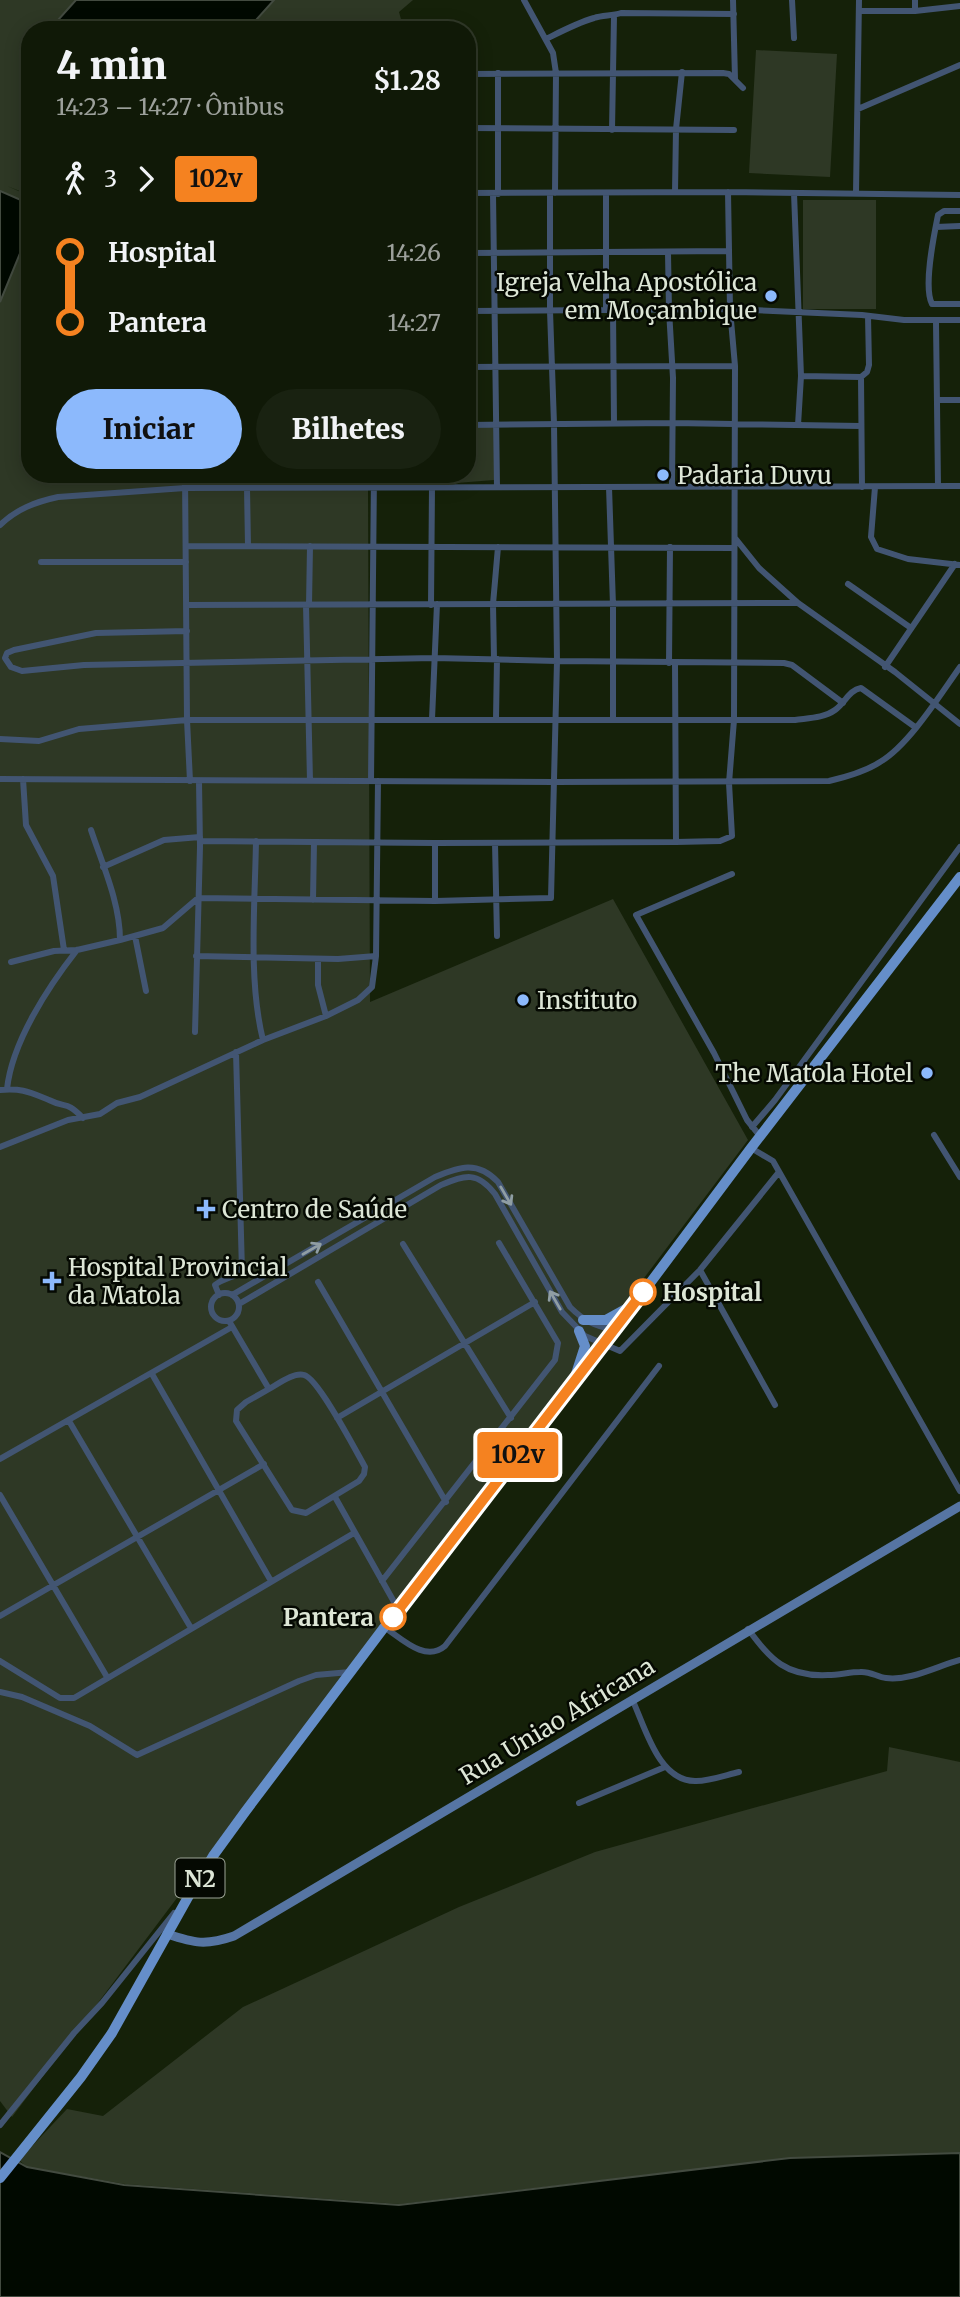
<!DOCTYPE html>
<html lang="pt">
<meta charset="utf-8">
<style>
:root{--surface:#101907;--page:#192211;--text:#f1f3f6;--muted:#9ca09b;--line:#303828;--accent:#8cb9fc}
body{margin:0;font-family:Merriweather,serif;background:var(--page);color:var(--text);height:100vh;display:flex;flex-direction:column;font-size:26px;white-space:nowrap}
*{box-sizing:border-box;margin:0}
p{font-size:23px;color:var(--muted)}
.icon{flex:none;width:38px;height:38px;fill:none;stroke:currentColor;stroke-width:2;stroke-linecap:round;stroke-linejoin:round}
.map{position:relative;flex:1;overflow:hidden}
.details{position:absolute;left:21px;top:21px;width:455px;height:462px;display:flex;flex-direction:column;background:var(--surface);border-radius:28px;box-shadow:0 4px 18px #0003,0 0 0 2px var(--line)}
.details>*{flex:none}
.badge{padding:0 14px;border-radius:5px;font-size:24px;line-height:46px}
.map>.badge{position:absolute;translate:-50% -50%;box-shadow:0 0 0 4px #fff}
.legs{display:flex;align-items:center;gap:10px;height:77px;padding:0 35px;font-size:23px}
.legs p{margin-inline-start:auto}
.headline{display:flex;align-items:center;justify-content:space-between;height:119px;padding:0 35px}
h1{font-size:38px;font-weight:800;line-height:52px}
.cta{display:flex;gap:14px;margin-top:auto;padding:14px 35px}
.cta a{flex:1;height:80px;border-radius:42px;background:var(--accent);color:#111;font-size:28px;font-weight:800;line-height:80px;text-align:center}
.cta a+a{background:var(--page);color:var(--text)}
ul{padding:0 35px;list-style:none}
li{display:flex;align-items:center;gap:24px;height:70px;font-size:26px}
li i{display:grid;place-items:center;width:10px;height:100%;margin:0 9px;background:currentColor}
li i::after{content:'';width:18px;height:18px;margin:-9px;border:5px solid;border-radius:50%;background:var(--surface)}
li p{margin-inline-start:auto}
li:first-child i{background:linear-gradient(#0000 50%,currentColor 0)}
li:last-child i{background:linear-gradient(currentColor 50%,#0000 0)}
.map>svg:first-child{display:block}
.green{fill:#2e3825}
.water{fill:#010900;stroke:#434b40;stroke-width:2}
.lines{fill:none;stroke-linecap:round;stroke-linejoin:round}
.street{stroke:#425572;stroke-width:6}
.secondary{stroke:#5675a3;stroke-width:9}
.primary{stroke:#658ec9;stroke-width:10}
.oneway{stroke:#909ea4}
.line-1-casing{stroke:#fff;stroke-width:16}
.line-1{stroke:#f58220;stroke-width:10}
.poi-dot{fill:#8cb9fc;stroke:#050902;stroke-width:2.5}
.stop-1-dot{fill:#fff;stroke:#f58220;stroke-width:3.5}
.labels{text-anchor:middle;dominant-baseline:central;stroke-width:5;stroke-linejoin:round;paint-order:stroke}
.shield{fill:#050902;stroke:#9ca496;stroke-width:2}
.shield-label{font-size:23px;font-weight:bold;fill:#dde6d6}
.poi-label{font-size:24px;fill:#dde6d6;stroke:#050902;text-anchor:start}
.stop-label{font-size:24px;font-weight:bold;fill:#dde6d6;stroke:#050902;text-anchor:start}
.street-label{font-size:24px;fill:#dde6d6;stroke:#050902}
</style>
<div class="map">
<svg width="960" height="2297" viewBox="0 0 960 2297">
<rect width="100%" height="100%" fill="#152109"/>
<!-- green -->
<path class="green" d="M0,0H413L399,12L404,30H30V195L7,186L30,196V474H467V425L494,427V480L368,490L370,1002L613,899L748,1140L12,2117L0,2101Z
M756,50L837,54L830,177L749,173Z
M803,200H876V309H803Z
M889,1747L960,1762V2153L789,2158L400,2204L125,2184L27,2167L19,2160L67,2109L103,2116L243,2007L459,1907L595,1852L887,1771Z"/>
<!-- water -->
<path class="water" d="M76,0H274L247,30H49Z
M0,191L30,204V229L0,302Z
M0,2152L27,2167L124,2185L399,2205L790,2158L960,2153V2297H0Z"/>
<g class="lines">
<!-- street -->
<path class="street" d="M524,0L553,53L556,73L555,193
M733,0L735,79
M792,0L794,38
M915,0V11L960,6
M859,11H915
M546,39C562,31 577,23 594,18C603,15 612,16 621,13L734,14
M467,74L723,73L729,74L743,88
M858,109L960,65
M467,128L734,130
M612,130L614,16
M675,192L676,129L682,72
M467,193L728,192L960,195
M606,193V310
M794,193L801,376
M856,193L859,0
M493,194L497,487
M498,194V73
M960,211H944L938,215C934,235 923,287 932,304H960
M936,227L960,226
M467,253L728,251
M668,253L669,310L673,378L672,486
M613,310L614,423
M467,311L730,309L862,315L904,320H960
M936,322L938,486
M467,367L735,366
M938,400H960
M467,425L673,423L861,426
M798,425L801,376L861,377
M185,474L187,720L190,781
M309,474V487
M609,487L613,605V719
M862,487L861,377L867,372L869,365L868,316
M875,487L871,537L877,549L908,559L960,565
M247,488L248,546
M0,525C17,509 35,502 58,497L185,488L960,486
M735,538L759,568L798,603L895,672L960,724
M186,546L734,548
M41,562H186
M848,584L911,628
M187,605L798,603
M306,605L310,781
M309,605L310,546
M431,605L432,487
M187,631L96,633L14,650L7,653L5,658L11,667L22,671L84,665L434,658L557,661L784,663L792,665L843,703
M494,659L493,604L498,547
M669,663L670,547
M675,663L676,842
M885,667L955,564
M432,719L437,604
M496,719L497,659
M0,739L39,741L79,729L187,720H795C809,718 824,718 835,710C845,703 849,690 861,688L915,727
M0,779L554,782L829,781C846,777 865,772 880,762C909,745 940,695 960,667
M23,779L26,825L53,876L64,950
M371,781L374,474
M91,830C103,866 120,903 120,940
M200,841L435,843L676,842L720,841L732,836L729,783L734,720L735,366L730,309L728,192
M256,841C255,903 248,980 263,1040
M495,843L497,936
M103,867L164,840L200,837
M732,874L636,915L714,1053L747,1120L760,1136
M313,900L314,842
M435,901V843
M135,936L146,991
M196,956L338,959L376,956
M318,959V985L326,1016
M11,962L54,951L77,950L120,940L163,928L198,898L435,901L551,898L557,661L554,424L550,311V193
M195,1032L200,847L199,781
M7,1089C12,1042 48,987 77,950
M0,1090C22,1088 29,1092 49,1100C67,1109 65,1100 83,1118
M752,1127L775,1100L960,847
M934,1135L960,1177
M0,1147L68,1120L100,1114L117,1103L140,1097L263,1040L326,1016L358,1000L372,987L376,956L378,781
M751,1148L773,1161L960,1491
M403,1244L511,1418
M700,1270L775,1405
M318,1282L446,1502
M211 1307a14 14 0 1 1 28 0a14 14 0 1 1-28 0Z
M219,1295L215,1285C223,1278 234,1278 242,1271L236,1052
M232,1295L435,1177C459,1167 477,1160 498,1182L570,1307C584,1321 595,1326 615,1330
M239,1304L441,1185C466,1175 477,1171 495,1194L562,1312L585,1336L620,1351L700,1270L779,1172
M229,1321L269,1389L246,1402L237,1410L236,1421L292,1510L306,1513L359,1481L364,1474L365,1467C356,1451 318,1378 304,1375C294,1372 278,1384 269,1389
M152,1374L271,1581
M337,1418L535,1302
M69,1421L191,1628
M0,1459L232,1327
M0,1495L107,1677
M335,1497L398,1609
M382,1581L555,1360L558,1343L499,1243
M0,1616L264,1464
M384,1627C401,1638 425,1663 445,1646L659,1366
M748,1629C771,1660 786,1677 828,1675C839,1675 850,1672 860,1672C870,1671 877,1677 886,1678C911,1681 937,1666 960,1660
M0,1661L60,1698H74L354,1533
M0,1692L22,1697L90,1726L137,1755L299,1681L316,1675L350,1672
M632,1699C645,1726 658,1782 696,1781C710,1781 726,1775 739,1772
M579,1803L665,1767
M0,2125L74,2033L102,2003L174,1913"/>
<!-- secondary -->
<path class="secondary" d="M167,1934C195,1943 205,1946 234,1936L960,1506"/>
<!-- primary -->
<path class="primary" d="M583,1320H606L626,1309
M575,1377L585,1346L579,1331
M0,2178L81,2077L112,2033L187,1899L213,1856L245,1812L398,1609L603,1346L751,1148L960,877"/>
</g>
<!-- one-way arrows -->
<defs><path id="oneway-shaft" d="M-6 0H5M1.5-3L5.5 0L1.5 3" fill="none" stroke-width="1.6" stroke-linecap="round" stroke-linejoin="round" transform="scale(1.75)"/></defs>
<g class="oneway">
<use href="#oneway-shaft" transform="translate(506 1196) rotate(60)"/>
<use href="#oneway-shaft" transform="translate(312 1249) rotate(-30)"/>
<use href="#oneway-shaft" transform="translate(555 1300) rotate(-120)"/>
</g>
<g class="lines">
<!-- line-1 casing -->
<g class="line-1-casing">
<path id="line-1" d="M393,1617L643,1292"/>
</g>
<!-- line-1 -->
<use href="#line-1" class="line-1"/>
</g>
<!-- markers -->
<g class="poi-dot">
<circle cx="771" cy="296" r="7"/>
<circle cx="663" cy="475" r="7"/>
<circle cx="523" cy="1000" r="7"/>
<circle cx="927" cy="1073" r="7"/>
<path d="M202.5 1198.5h7v7h7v7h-7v7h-7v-7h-7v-7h7z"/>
<path d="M48.5 1270.5h7v7h7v7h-7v7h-7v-7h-7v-7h7z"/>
</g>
<g class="stop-1-dot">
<circle cx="643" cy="1292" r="12"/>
<circle cx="393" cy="1617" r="12"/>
</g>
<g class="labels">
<!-- shield labels -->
<rect class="shield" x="175.5" y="1858.5" width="49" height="39" rx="5"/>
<g class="shield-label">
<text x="200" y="1878">N2</text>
</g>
<!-- poi labels -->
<g class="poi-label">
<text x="757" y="282" text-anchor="end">Igreja Velha Apostólica<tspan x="757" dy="28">em Moçambique</tspan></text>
<text x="677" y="475">Padaria Duvu</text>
<text x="537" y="1000">Instituto</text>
<text x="913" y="1073" text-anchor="end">The Matola Hotel</text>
<text x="222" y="1209">Centro de Saúde</text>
<text x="68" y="1267">Hospital Provincial<tspan x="68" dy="28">da Matola</tspan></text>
</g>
<!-- stop labels -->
<g class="stop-label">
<text x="662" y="1292">Hospital</text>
<text x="374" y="1617" text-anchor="end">Pantera</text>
</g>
<!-- street labels -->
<g class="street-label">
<text transform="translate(557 1721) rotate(-31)">Rua Uniao Africana</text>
</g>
</g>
</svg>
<b class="badge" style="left:518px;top:1455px;background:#f58220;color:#111">102v</b>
<section class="details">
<div class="headline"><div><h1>4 min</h1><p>14:23 – 14:27 · Ônibus</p></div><b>$1.28</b></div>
<div class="legs"><svg class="icon" aria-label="walk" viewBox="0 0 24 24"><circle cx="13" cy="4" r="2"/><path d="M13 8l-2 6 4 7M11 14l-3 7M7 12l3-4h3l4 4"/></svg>3<svg class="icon" aria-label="forward" viewBox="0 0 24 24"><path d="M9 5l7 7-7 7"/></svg><b class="badge" style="background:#f58220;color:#111">102v</b></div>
<ul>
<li><i style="color:#f58220"></i><b>Hospital</b><p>14:26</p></li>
<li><i style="color:#f58220"></i><b>Pantera</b><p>14:27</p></li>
</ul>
<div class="cta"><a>Iniciar</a><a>Bilhetes</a></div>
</section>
</div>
